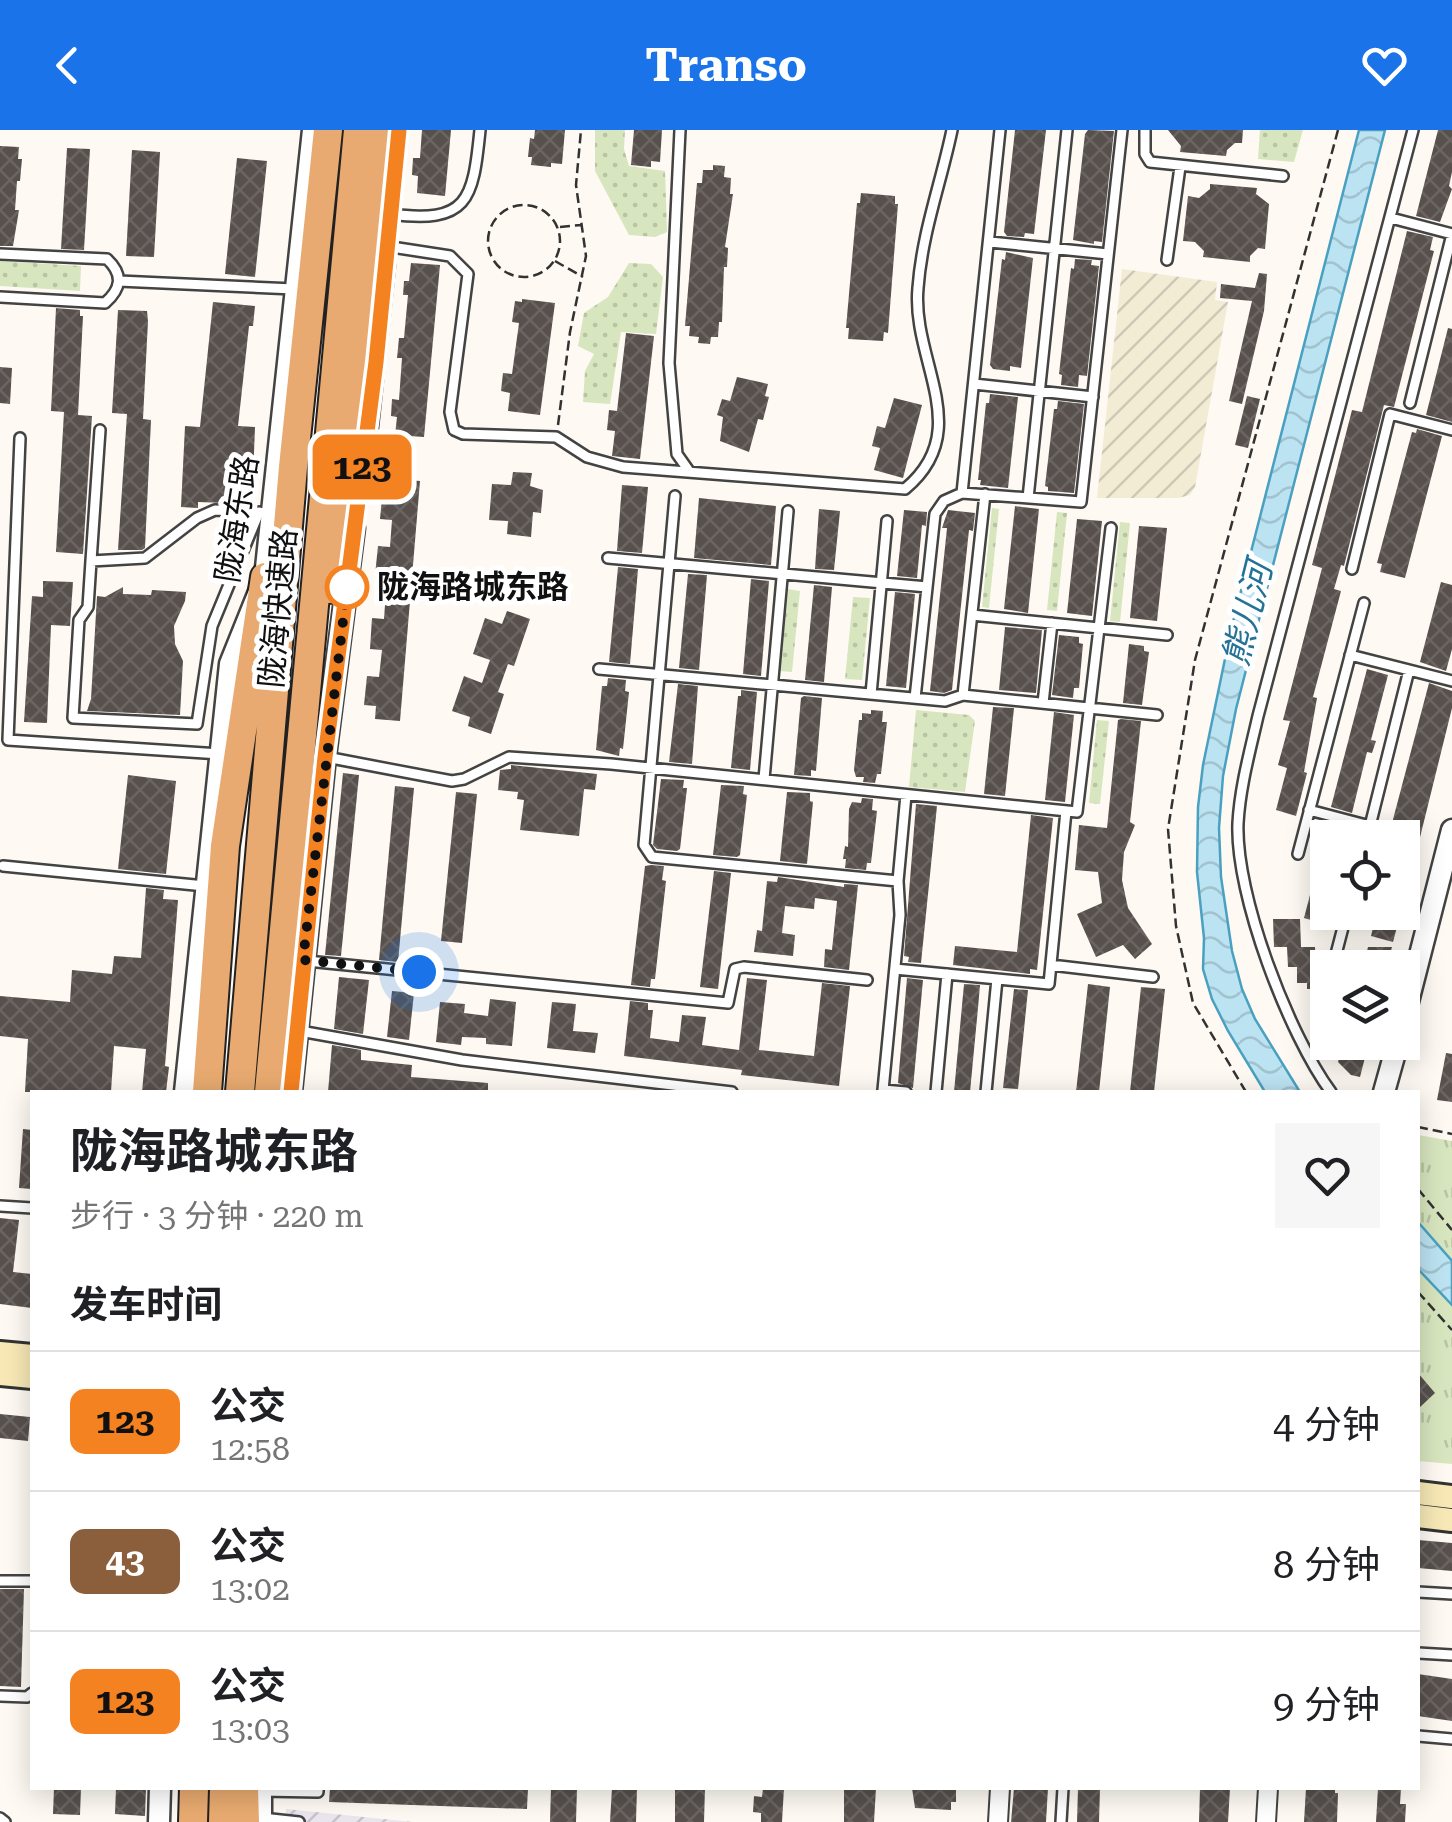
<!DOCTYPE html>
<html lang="zh">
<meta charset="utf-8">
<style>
:root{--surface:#fff;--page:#f6f6f6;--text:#202124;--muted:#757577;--line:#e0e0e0;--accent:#1a73e8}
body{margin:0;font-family:"Roboto Serif","Noto Sans SC",serif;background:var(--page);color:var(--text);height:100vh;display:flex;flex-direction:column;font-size:38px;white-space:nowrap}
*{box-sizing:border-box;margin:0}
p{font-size:32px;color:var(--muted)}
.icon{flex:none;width:55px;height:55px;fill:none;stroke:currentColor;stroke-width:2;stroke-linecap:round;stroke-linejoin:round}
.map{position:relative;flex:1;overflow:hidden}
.panel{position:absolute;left:30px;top:960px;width:1390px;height:700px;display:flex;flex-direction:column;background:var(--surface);border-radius:0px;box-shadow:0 5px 25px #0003}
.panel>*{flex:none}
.badge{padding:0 20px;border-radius:15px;font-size:35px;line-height:65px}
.buttons{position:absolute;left:1310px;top:690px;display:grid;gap:20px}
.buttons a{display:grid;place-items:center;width:110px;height:110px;border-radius:0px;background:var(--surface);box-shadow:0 5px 25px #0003;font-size:50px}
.you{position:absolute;width:50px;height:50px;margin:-25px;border:8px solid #fff;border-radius:50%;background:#1a73e8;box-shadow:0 0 0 15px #1a73e833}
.map>.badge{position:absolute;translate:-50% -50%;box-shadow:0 0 0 5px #fff}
h2{padding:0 40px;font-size:38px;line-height:90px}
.round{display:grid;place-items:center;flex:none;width:105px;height:105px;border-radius:0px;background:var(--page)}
.overview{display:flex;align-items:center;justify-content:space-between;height:170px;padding:0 40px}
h1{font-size:48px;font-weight:700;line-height:75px}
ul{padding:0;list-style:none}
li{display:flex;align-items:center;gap:30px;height:140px;padding:0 40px;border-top:2px solid var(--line)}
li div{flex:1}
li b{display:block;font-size:38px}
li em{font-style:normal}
li .badge{min-width:110px;font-weight:700;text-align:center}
header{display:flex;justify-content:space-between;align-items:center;height:130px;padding:0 40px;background:var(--accent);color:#fff;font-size:45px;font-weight:700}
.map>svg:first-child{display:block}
.industrial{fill:url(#industrial-furrows)}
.farmland{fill:url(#farmland-furrows)}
.grass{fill:url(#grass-dots)}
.park{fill:url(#park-tufts)}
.water{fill:url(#water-waves);stroke:#4aa0c1;stroke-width:2.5}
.building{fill:url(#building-cross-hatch)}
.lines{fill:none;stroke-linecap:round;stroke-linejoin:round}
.service-casing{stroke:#434343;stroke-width:14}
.minor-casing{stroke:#434343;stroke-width:22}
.tertiary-casing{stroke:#434343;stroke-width:25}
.secondary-casing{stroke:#323232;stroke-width:28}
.trunk-casing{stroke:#212121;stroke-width:32}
.path{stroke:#323232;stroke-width:2.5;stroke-dasharray:10 5;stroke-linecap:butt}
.service{stroke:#fff;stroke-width:9}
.minor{stroke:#fff;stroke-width:18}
.tertiary{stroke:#fff;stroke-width:20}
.secondary{stroke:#f7e8b5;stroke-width:22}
.trunk{stroke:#e8aa70;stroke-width:28}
.line-casing{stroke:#fff;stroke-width:22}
.line{stroke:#f58220;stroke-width:15}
.walk{stroke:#101010;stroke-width:10;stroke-dasharray:0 18}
.stop-dot{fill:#fff;stroke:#f58220;stroke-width:5}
.labels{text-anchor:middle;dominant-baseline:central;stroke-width:10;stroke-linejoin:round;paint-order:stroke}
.street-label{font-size:32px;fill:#101010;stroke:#fff}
.stop-label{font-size:32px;font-weight:bold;fill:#101010;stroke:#fff;text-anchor:start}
.water-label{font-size:35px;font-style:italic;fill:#247296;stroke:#fff}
</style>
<header><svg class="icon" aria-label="back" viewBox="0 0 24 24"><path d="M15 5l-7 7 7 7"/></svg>Transo<svg class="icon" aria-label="heart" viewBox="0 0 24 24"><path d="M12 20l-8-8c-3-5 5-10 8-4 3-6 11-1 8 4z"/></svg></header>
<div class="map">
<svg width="1452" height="1692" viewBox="0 0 1452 1692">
<defs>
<pattern id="industrial-furrows" width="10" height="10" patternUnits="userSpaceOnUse" patternTransform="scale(2.5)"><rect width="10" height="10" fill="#ebe5ed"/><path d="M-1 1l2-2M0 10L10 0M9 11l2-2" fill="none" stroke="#c8c3ca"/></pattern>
<pattern id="farmland-furrows" width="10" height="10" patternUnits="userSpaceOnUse" patternTransform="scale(2.5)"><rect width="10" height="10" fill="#f2ecd5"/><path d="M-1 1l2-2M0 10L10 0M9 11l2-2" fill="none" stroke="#cec9b6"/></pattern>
<pattern id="grass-dots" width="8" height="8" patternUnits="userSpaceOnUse" patternTransform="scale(2.5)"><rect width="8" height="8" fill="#d8e6bf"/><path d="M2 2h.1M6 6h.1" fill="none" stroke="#b8c4a3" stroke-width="1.8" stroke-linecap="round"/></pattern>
<pattern id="park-tufts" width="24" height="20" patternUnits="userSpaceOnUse" patternTransform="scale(2.5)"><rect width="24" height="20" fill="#d8e6bf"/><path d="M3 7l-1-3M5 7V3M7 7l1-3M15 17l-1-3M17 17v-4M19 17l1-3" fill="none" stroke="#b8c4a3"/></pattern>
<pattern id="water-waves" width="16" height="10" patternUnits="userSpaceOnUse" patternTransform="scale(2.5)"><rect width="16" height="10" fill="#bce3f1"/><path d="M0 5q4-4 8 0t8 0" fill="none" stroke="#a1c2ce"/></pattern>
<pattern id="building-cross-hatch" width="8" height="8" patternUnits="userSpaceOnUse" patternTransform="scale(2.5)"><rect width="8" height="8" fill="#57504d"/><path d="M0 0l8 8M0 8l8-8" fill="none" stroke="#6a6562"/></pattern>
</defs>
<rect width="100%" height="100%" fill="#fefaf3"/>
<!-- industrial -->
<path class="industrial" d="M286,1679L413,1692H286Z"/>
<!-- farmland -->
<path class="farmland" d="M1122,139L1217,152L1215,170L1228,172L1195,357L1190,365L1178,368H1097Z"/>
<!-- grass -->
<path class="grass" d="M595,0H625L624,19L629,36L665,41L667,102L655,107L629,105L595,41Z
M1260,0H1303L1294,32L1258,29Z
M0,131L81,136L80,161L0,156Z
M629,133L651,134L663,147L656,204L621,202L610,274L583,272L585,241L594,224L578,216L584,183L608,167Z
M992,378L999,379L989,478L982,477Z
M1057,382L1067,383L1057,481L1047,480Z
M1120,392L1130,393L1120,492L1110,491Z
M788,459L800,461L792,542L779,541Z
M853,467L870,468L862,550L845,549Z
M916,580L969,585L975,591L965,662L909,657Z
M1097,590L1109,591L1100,674L1089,673Z"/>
<!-- park -->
<path class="park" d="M1418,1005L1452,1011V1334L1418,1331Z"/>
<!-- water -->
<path class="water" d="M1359,0H1385L1236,579L1223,646L1219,698L1221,747L1232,821L1242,859L1255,889L1300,962H1265L1228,901L1212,869L1203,839L1204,808L1197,742L1198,677L1203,635L1231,500Z
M1418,1092L1452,1131V1175L1418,1139Z"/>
<!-- building -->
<path class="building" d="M422,0H451L445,66L417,63L418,46L412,45L413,28H420Z
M535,0H565L562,34L551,33V37L531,35L532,27H528L530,8L534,9Z
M634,0H662L660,32L651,31V37L631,35Z
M1015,0H1046L1034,104L1025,103L1024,107L1007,106L1004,102Z
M1088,0L1114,1L1102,112L1094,111V114L1073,110L1085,4Z
M1168,0H1243L1242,13H1235L1227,20L1226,26L1180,22L1181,16Z
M1438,0H1452V42L1449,56L1452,59L1440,92L1416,86Z
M0,16L19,17L18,29H22L20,51H17L15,80H19L13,116H0Z
M67,18L90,19L84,120L61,119Z
M132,20L160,22L154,127L126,126Z
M237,28L267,31L255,147L225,144Z
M713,35L725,36L724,47L731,48L730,64H733L725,117L728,118L727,137H724L722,192H719L718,207H711L710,214L698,213L699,207L689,206L690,196H685L697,53H702L703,40H713Z
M1210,54L1257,58L1256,64L1269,74L1265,119L1258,118L1250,126V132L1203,127L1204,121L1195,112L1183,111L1188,66L1199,68L1210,59Z
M861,63L895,66V74H898L888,203L884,202L883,211L848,209L849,198H846L857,73H860Z
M1407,101L1433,107L1430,120L1434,121L1394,277L1384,275L1344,436L1341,435L1334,459L1341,461L1313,567L1317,568L1304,642L1307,643L1296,686L1276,680L1287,638L1278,635L1290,591L1283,590L1322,438L1312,435L1352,280L1362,282Z
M1006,122L1033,128L1021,238L1010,236V241L993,239L990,235L1002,129L1005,130Z
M1075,129L1092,130L1091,135L1099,136L1087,246L1079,245L1078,257L1061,255L1062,245L1059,244L1071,138L1074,139Z
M411,133L440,135L424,307L395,305L397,287L391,286L392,269L399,270L402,228H397L399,208H404L408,165H403L404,151H409Z
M1259,143L1267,144L1264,181L1242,274L1229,271L1252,171L1220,168L1221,154L1255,158Z
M522,169L555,173L540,285L508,281L510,263L501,261L503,243L512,244L519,193L512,192L515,171L522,172Z
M213,172L255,176L253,196H249L238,296L255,297L252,374L198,372V378L181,377L185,296L200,297Z
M56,178L80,180V186H83L78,285L92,286L83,424L56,422L64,282L51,281Z
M118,180L147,181L148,191L143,289L151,290L145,418L142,420H118L127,284L112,283Z
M1448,198L1452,199V292L1426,285Z
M626,203L654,206L640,329L612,326L615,301L607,300L609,280L617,281Z
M0,237L12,238L10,274L0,273Z
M737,247L768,254L765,266L769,267L763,290L758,289L749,322L720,311L723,287L717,285L722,269L730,271Z
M990,264L1018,267L1008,358L980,355L981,350H978L986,273H989Z
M1247,266L1260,269L1248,318L1235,315Z
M894,268L922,275L903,348L874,340L880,318L872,316L877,296L885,298Z
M1058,271L1084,274L1074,363L1048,361V357L1045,356L1054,279H1057Z
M1417,299L1442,306L1405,448L1380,442L1382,434L1377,433L1412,302L1416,303Z
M513,342L532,343L530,356L543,360L541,383L533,382L531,407L507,404L508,391L489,390L492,354L511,355Z
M396,349L420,351L400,591L375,589L376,576L364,575L367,546L379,547L382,520L370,519L372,488L384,489L387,446L375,445L378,416L390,417L392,390L380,389L383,358L395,359Z
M622,355L648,357L642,423L617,421Z
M699,368L776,376L771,435L694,428Z
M1015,376L1039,379L1028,483L1004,479Z
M819,379L840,381L834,440L815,439Z
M904,380L927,382L926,396L922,395L917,448L897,446Z
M948,380L975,383L973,401L969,400L952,560L944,563L930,561L947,398H942Z
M1077,389L1102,391L1092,486L1067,483Z
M1139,396L1167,398L1157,491L1130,488Z
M618,437L638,439L630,534L609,532Z
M688,444L707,445L699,540L679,538Z
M751,449L769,451L761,546L743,544Z
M43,451L73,452L70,496L51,495L47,593L24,592L32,466L43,467Z
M1441,452L1452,455V519L1446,541L1420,532Z
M814,455L832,457L824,552L805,550Z
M123,457V464L151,465L152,460L186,462L185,471L174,496L175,514L183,531L180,585L87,581L91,569L97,466L105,467Z
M895,462L915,464L906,558L886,556Z
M507,481L530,489L514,536L508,534L498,562L504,564L491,604L468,596L470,587L452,581L464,546L482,553L490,530L473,524L485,488L502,494Z
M1005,497L1042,500L1036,563L999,560Z
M1059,505L1079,507V513L1083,514L1079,558H1074L1073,568L1052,565Z
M1129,514L1144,516V521L1149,522L1142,575L1123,573Z
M1367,539L1388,545L1371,610L1376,611L1372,623L1367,622L1352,683L1331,677Z
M608,548L626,550L625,561L629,562L623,619L620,618L619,626L596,620L602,556H607Z
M1429,553L1452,561V578L1407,760H1402V700L1391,697Z
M678,554L698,556L692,634L669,632Z
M741,560L757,562L750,640L731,638L738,566H741Z
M804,566L822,568L816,641L811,640V646L794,645L801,568Z
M993,577L1014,578L1005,666L984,664Z
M871,580L883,581L882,592H887L881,644H877L875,653L863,652L864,647H856L854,640L859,590H862V583L871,584Z
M1054,582L1074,585L1065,672L1045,670Z
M1121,589L1141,591L1130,692L1135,695L1124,722L1122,750L1128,778L1152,814L1135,829L1123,815L1096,827L1077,784L1102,773L1098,742L1075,740L1079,695L1107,698L1118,590Z
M511,635L597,644L595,660L584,659L579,706L520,700L524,670L517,669L518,662L498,660L500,640L511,639Z
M343,643L359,645L341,826L325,825Z
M128,645L176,651L166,744L118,739Z
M661,649L684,650L683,658H687L680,719L677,721L657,719L653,715Z
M721,655L744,656L743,664L747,665L740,725L737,727L713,725Z
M395,656L414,658L398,832L379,830Z
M456,662L477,664L462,813L441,811Z
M787,662L810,663V671L813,672L807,734L780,731Z
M862,668L873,669L872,680L877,681L871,733H867L866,740L845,738L846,729H843L845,716L848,717L849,679L852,672L861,673Z
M916,674L937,676L921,833L908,832L909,827L904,826Z
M1031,685L1053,688L1037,840L1030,839V844L953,835L955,816L1017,822Z
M1323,715H1328V795L1304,788Z
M651,735L664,736L662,750L666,751L655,849H651L650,857L631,855L645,736Z
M714,741L731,743L718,859L700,857Z
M778,747L844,757V754L858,755L849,840L824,837L825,819L832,820L837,771L815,768L814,779L785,776L782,803L795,805L793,826L754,822L757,800L762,801L767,751L777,752Z
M146,758L164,760L163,769L178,770L165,936L169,937L166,962H142L146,919L114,916L111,962H25L28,909L0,906V866L70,872L72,840L112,844L114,826L141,828Z
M1377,782H1401L1393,812L1371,806Z
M1273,789H1300L1301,817H1315L1316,837H1322V859H1328L1327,884H1311V859H1307V853H1297V837H1288L1287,817H1274Z
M1368,817H1392L1386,838H1363Z
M339,847L369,850L363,904L334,899Z
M747,848L767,850L759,920L814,926L822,853L850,856L839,956L741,945L742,940L624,926L630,871L648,873V880H653L650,908L679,912L682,885L706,887L702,915L739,920Z
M907,848L923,850L913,958L898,953Z
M964,854L980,855L978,878L970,962H954Z
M1088,854L1110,857L1099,962H1076Z
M1141,857L1165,859L1154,962H1130Z
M1014,859L1028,860L1018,959L1003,958Z
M392,861L414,863L409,910L387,907Z
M490,869L516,872L512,916L486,914V908L462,907L461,915L436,912L440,872L465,874L464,883L488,886Z
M552,872L576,874L573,901L598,903L595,923L547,918Z
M1344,912H1369L1360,947L1351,945L1338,932Z
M332,915L361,920V930L412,935L411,947L488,953V962H328Z
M1446,923L1452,924V972L1437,970Z
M23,999L32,1000V1059L19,1058Z
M0,1088L19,1090L13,1142L32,1144V1178L0,1174Z
M1418,1243L1435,1263L1418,1279Z
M0,1284L30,1287L28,1311L0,1308Z
M1418,1410L1452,1413V1441L1418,1438Z
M0,1459H24L21,1557L0,1556Z
M1418,1544L1452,1549V1591L1418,1586Z
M54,1658H81L80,1685L53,1684Z
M116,1658H146L145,1686L115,1684Z
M330,1658H528L527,1679L329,1672Z
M551,1658H577L576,1692H550Z
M612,1658H637L636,1692H610Z
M675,1658H705L704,1692H675Z
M763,1658H784L782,1692H761V1683L753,1682L754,1666L762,1667Z
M844,1658H876L874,1692H844Z
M912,1658H956V1672H951V1680L915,1678Z
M1014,1658H1048L1046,1692H1011Z
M1078,1658H1100L1099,1692H1077Z
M1200,1658H1230L1228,1692H1199Z
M1306,1658H1335V1663H1338L1337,1692H1304Z
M1378,1658H1401L1400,1674H1406L1405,1692H1376Z"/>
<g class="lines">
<!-- service casing -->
<g class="service-casing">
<path id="service" d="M680,0L669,233L677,324L689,341
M1145,0V24L1150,32L1283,46
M390,84C468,94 473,71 480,0
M1391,88L1452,104
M990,112L1108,124
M385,116L450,126L468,144L450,282L454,300L463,304L556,307L587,327L623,337L905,359C976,300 911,231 918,158C922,103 941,53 952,0
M0,124L107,129C124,145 121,159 105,173L0,167
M1167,130L1180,37
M119,151L294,159
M974,254L1093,267
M1410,273L1452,104
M20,308L8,610L220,624
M962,363L1000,0
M675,366L644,715L652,727L898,751
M1028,368L1067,0
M259,382L212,496L197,594L73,588L79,490L88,477L91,431L145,428L197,388L215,380L270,383
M608,428L927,457
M91,431L100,300
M1352,439L1390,284L1452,300
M972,485L1167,505
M1350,525L1452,551
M599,539L945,571L963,565L1157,585
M871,564L887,391
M963,565L985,364
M915,568L935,384L944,371L962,363L1081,372L1122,0
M1043,573L1052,493
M326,627L452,651L464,649L509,627L611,634L1077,682L1111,398
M764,649L788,381
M1309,680L1370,696L1409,540
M1298,724L1364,473
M3,736L205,756
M307,831L728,873L735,839L744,837L867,850
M1051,835L1153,847
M1339,838L1335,828L1347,782
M895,839L1049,854L1066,681
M300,901L462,930L732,962
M906,962L883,960L900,785L898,751L906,665
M936,962L947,844
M986,962L997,849
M1331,962C1289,905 1235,765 1238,693C1240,657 1250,621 1258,586L1413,0
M0,1076L32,1078
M0,1451H32
M1418,1462L1452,1464
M1418,1523L1452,1525
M0,1566L27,1567L32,1563
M1418,1606L1452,1609
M261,1661L318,1662V1658
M0,1688L5,1692
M262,1688L299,1692
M1061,1692L1063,1658"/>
</g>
<!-- minor casing -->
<g class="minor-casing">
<path id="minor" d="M998,1692L1000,1658
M1266,1692L1268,1658"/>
</g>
<!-- tertiary casing -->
<g class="tertiary-casing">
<path id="tertiary" d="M364,325L384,135
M1402,895L1452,700
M185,962L230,534L265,447L313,0
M291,962L325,627L354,398
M1384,962L1398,912
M261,1658V1692
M159,1692L160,1658"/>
</g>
<!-- secondary casing -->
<g class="secondary-casing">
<path id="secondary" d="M0,1223L32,1226
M0,1244L32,1247
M1418,1363L1452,1367
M1418,1386L1452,1390"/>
</g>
<!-- trunk casing -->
<g class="trunk-casing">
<path id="trunk" d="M329,459L343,397L385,0
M207,962L225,716L265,447
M240,962L293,337L328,0
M269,962L358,0
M244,1658L245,1692
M193,1692L194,1658
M223,1692L224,1658"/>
</g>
<!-- path -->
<path class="path" d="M488 111a36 36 0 1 1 72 0a36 36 0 1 1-72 0Z
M560,97L581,95
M555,131L583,147
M558,295L570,202L586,126L576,55L581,0
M1246,962L1193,873L1176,796L1168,699L1195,530L1338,0
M1418,997L1452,1004
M1418,1059L1452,1100
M1418,1162L1452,1200"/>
<!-- service -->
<use href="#service" class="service"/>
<!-- minor -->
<use href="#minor" class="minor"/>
<!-- tertiary -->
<use href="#tertiary" class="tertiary"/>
<!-- secondary -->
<use href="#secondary" class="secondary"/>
<!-- trunk -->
<use href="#trunk" class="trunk"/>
</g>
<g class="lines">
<!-- line casing -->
<g class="line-casing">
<path id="line" d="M291,962L325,627L376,232L399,0"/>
</g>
<!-- line -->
<use href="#line" class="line"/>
<!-- walk -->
<path class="walk" d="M347,457L303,830L419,842"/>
</g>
<!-- markers -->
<circle class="stop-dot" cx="347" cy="457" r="20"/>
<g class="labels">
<!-- street labels -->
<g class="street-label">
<text transform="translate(237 389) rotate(-81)">陇海东路</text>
<text transform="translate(278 478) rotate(-85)">陇海快速路</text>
</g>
<!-- stop labels -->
<g class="stop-label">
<text x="377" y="457">陇海路城东路</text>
</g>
<!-- water labels -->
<g class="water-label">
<text transform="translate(1248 484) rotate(-76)">熊儿河</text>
</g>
</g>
</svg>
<div class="buttons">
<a><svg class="icon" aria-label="locate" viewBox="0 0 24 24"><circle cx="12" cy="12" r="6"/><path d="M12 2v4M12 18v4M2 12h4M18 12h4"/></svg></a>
<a><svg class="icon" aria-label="layers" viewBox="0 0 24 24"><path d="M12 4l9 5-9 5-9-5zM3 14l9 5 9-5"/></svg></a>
</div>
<div class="you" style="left:419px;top:842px"></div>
<b class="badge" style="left:362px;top:337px;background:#f58220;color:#111">123</b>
<section class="panel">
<div class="overview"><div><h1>陇海路城东路</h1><p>步行 · 3 分钟 · 220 m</p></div><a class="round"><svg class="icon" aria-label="heart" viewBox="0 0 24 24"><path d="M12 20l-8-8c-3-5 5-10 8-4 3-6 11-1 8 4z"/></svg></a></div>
<h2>发车时间</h2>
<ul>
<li><span class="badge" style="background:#f58220;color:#111">123</span><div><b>公交</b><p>12:58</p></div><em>4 分钟</em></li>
<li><span class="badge" style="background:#8b5e3c;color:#fff">43</span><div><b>公交</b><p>13:02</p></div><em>8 分钟</em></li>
<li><span class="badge" style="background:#f58220;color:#111">123</span><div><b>公交</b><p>13:03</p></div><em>9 分钟</em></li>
</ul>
</section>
</div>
